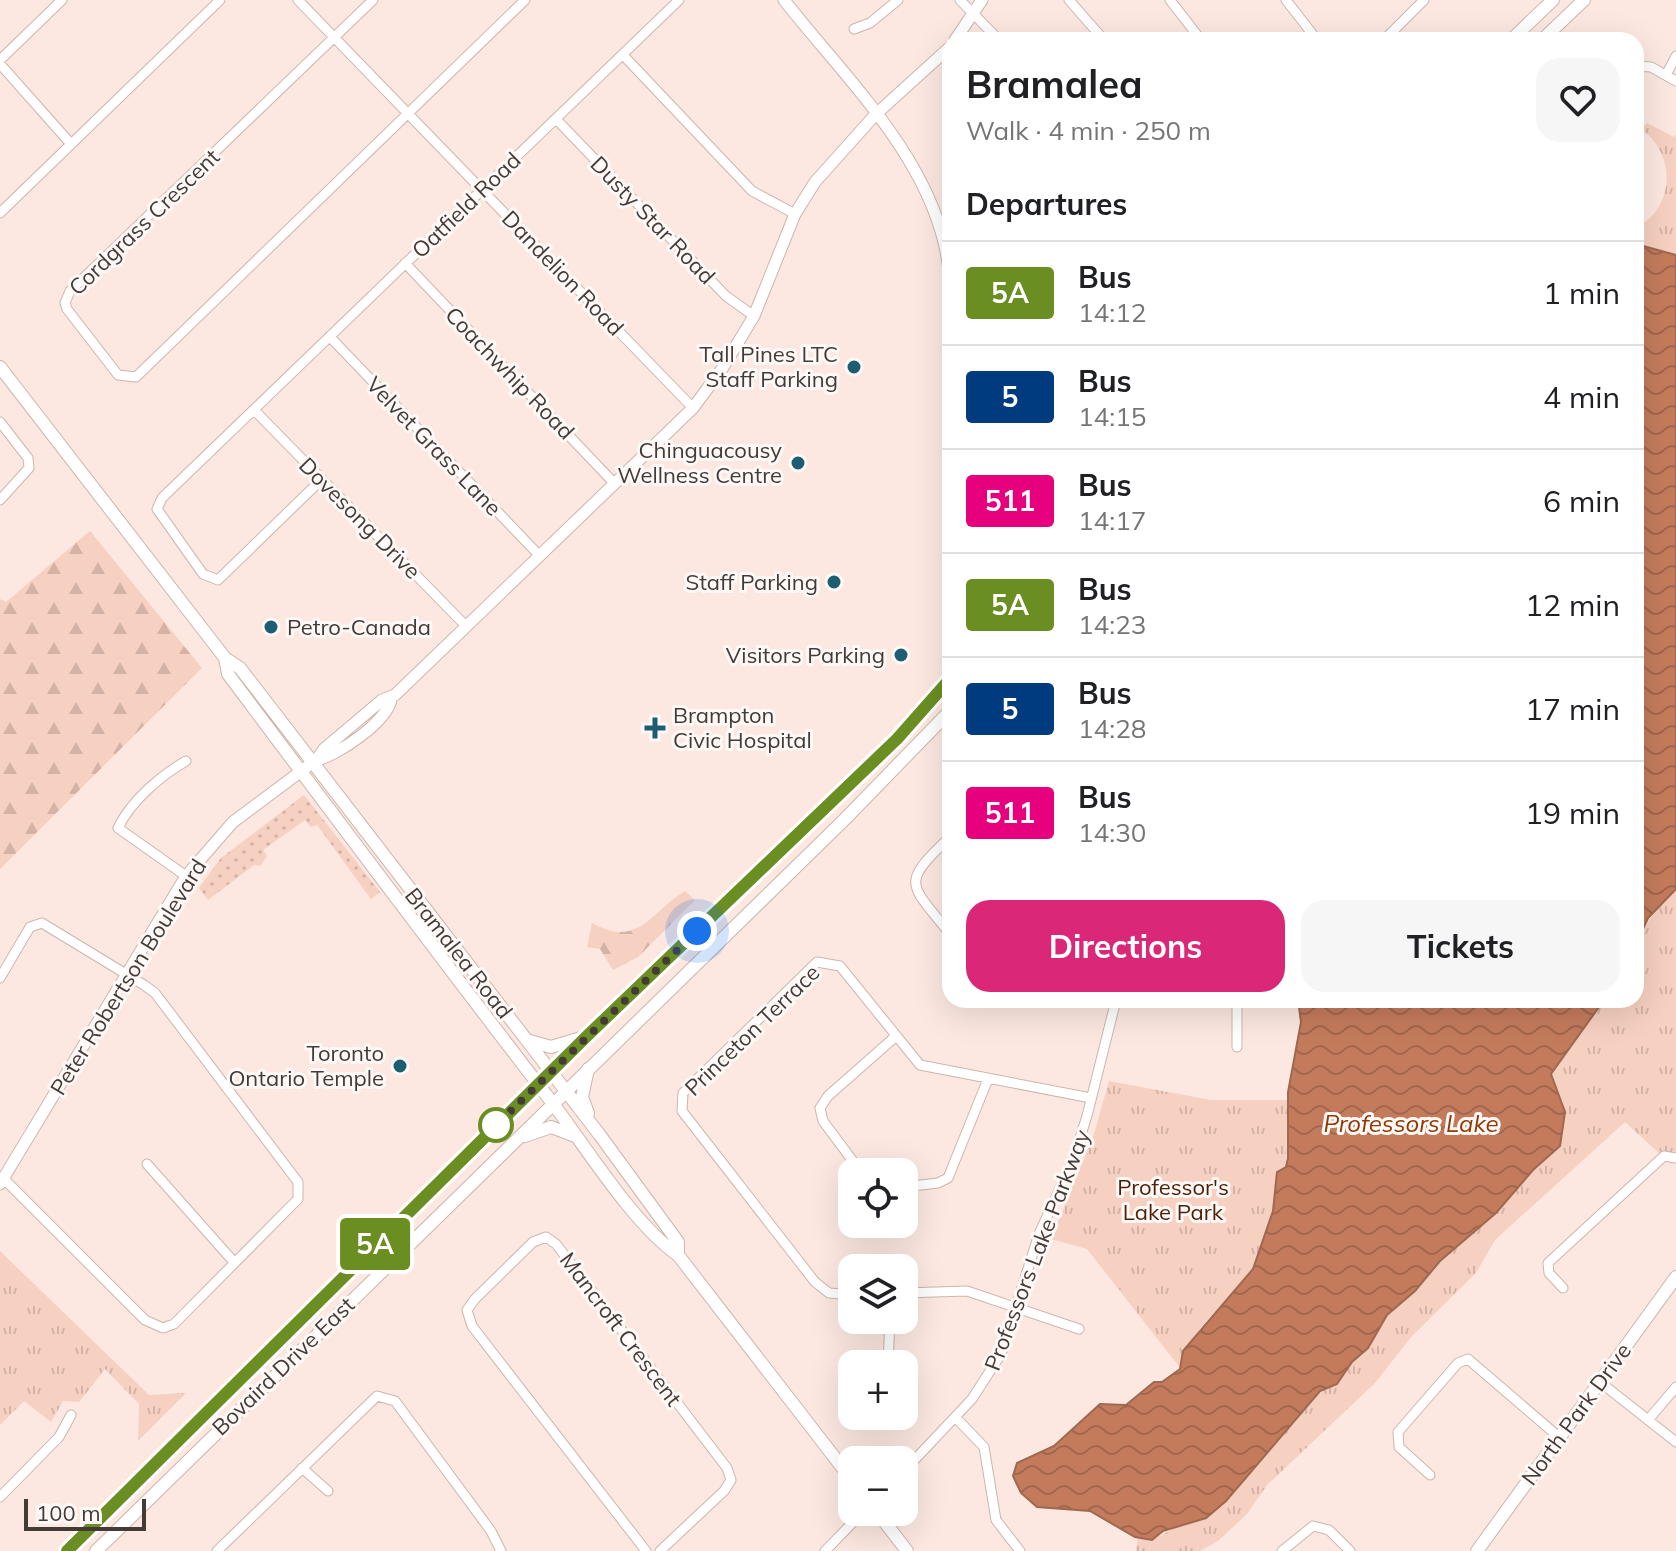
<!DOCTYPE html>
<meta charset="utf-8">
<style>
:root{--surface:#fff;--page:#f6f6f6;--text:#202124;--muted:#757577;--line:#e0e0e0;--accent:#db2777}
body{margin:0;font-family:Mulish,sans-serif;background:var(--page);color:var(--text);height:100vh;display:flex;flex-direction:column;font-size:30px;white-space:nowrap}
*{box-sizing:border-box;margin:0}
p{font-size:26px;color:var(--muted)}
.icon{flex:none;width:44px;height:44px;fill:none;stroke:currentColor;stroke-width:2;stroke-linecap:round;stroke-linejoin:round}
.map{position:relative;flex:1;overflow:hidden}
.side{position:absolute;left:942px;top:32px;width:702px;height:976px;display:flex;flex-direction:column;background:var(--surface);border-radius:24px;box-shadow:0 8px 32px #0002}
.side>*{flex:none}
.badge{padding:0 16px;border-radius:6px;font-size:28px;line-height:52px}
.buttons{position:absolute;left:838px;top:1158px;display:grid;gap:16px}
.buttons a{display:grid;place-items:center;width:80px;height:80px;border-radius:16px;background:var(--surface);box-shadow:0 8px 32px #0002;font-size:40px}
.scale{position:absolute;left:24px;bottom:20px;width:122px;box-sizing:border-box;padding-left:8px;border:4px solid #443a36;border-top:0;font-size:22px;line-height:28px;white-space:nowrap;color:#443a36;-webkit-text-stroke:6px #fef9f7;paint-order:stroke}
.you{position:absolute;width:40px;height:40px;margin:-20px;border:6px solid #fff;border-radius:50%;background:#1a73e8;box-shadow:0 0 0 12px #1a73e833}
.map>.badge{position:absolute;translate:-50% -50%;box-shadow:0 0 0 4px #fff}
h2{padding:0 24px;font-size:30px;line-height:72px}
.round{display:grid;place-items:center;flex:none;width:84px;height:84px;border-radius:24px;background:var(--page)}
.headline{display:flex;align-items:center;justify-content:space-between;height:136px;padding:0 24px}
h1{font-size:38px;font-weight:700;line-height:60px}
.primary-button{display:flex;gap:16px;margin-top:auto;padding:16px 24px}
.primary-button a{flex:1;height:92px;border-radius:24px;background:var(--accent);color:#fff;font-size:32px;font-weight:700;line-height:92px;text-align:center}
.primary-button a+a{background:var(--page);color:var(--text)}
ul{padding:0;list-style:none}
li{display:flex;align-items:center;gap:24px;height:104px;padding:0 24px;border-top:2px solid var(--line)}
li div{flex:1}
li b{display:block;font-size:30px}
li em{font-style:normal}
li .badge{min-width:88px;font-weight:700;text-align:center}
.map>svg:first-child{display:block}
.grass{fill:url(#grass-dots)}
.forest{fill:url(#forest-firs)}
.park{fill:url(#park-tufts)}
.water{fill:url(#water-waves);stroke:#9e6851;stroke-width:2}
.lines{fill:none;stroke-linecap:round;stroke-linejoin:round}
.minor-casing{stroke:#cdb5ac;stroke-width:11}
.tertiary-casing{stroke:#cdb5ac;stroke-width:13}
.secondary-casing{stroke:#cdb5ac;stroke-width:14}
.minor{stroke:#fff;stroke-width:9}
.tertiary{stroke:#fff;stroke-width:11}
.secondary{stroke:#fff;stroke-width:12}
.line-casing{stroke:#fff;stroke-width:18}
.line{stroke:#6b8e23;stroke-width:12}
.walk{stroke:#443a36;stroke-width:8;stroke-dasharray:0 14.4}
.poi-dot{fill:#1d5e73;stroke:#fef9f7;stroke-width:3}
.stop-dot{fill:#fff;stroke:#6b8e23;stroke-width:4}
.labels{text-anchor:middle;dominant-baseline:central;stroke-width:6;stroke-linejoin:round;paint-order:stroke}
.street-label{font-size:22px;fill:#443a36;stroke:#fef9f7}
.poi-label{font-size:22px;fill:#443a36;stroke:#fef9f7;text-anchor:end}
.park-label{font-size:22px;fill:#4e1f07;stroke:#fef9f7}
.water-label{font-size:24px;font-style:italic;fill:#913904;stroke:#fef9f7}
</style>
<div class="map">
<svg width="1676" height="1551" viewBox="0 0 1676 1551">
<defs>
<pattern id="grass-dots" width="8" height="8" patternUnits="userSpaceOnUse" patternTransform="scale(2)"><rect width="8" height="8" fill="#f6d0c0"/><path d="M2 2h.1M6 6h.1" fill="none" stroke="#d4b3a6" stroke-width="1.8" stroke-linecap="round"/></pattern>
<pattern id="forest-firs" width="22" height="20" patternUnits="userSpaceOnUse" patternTransform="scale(2)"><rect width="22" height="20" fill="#f6d0c0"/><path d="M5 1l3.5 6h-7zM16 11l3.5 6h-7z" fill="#d4b3a6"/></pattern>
<pattern id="park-tufts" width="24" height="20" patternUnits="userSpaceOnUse" patternTransform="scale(2)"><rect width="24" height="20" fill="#f6d0c0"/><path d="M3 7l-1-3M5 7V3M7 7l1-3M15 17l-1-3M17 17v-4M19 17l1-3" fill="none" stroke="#d4b3a6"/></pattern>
<pattern id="water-waves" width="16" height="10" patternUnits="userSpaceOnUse" patternTransform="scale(2)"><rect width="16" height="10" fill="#c47b5c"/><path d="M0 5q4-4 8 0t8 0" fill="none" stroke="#a1664d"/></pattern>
</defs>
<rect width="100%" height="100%" fill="#fce8e0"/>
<!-- grass -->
<path class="grass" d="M304,795L380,892L371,899L317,825L311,827L305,820L263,850L267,856L260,866L254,865L208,900L199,888L221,858Z"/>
<!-- forest -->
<path class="forest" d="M90,531L202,668L0,869V599L6,602Z
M685,891L695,900L638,957L613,970L600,949L587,947L592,923C639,949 650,912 685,891Z"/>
<!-- park -->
<path class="park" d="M1647,123L1674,137L1676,134V255L1636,244V228C1676,207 1676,153 1641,129Z
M1676,889V1152L1660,1154L1625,1122L1495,1240L1476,1273L1412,1336L1375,1383L1267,1485L1247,1514L1218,1541L1200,1551H1136L1138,1538L1152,1540L1226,1501L1320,1391L1337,1384L1352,1362L1368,1348L1387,1315L1415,1291L1440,1261L1496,1213L1533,1170L1560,1146L1551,1074L1604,1000H1636C1636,941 1634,932 1676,889Z
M1109,1081L1211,1100H1288L1286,1167L1277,1173C1274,1203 1271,1244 1253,1270C1232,1302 1186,1328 1181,1369L1087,1249L1051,1239L1094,1134Z
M0,1251L149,1395L186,1393L138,1441L139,1404L105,1369L79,1402L63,1401L51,1422L24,1401L0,1425Z"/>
<!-- water -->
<path class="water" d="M1636,244L1676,255V889L1648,918L1636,944Z
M1298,1000H1604L1551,1074L1565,1112L1560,1146L1533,1170L1496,1213L1440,1261L1415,1291L1387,1315L1368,1348L1352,1362L1337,1384L1320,1391L1226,1501L1206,1518L1163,1531L1152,1540L1135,1537L1090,1511L1037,1507L1021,1493L1013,1476L1017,1463L1054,1446L1100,1404L1126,1405L1154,1382H1162L1180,1369L1183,1351L1253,1269L1273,1211L1277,1172L1286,1167L1288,1158V1092L1301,1022Z"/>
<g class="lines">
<!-- minor casing -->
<g class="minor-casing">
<path id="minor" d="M298,0L693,408
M373,0L70,291L65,303L67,309L118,375L136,377L525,0
M960,0L999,40
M1069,0L1104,40
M1170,0L1201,40
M1286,0L1317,40
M854,29L870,23L898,0
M1384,40L1424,0
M623,55L752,191L795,214
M0,60L62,0
M0,64L71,144
M1636,66L1651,67L1676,81
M1666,75L1676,56
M556,119L726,296L754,316
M0,213L220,0
M405,263L614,483
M331,338L538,554
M254,410L466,626
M0,422L28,458L29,468L0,500
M321,480L218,580L203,574L157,509L162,498L679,0
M186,761C160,776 131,801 118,828L186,876
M950,837C899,885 910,883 950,934
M0,978L30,927L42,923L144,985L155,993L298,1182V1199L174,1324L163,1328L145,1320L4,1179
M1237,1047V1000
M147,1164L233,1261
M861,1172L823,1121L820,1108L828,1096L895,1037
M904,1187L938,1183L948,1178L988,1079
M1563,1288L1549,1273L1548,1263L1664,1156L1676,1158
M904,1293L967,1291L1079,1329
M852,1295L829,1293L815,1282L682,1111L683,1093L817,962L840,966L920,1065L1091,1098
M888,1364L890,1320
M1600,1382L1676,1442
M955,1417L984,1447L996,1520L1020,1551
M1648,1420L1676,1387
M302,1468L328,1491
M904,1471L972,1399L1001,1354L1039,1234L1073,1160L1087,1116L1116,1000
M1430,1475L1399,1447L1398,1432L1458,1363L1468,1359L1560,1438
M0,1497L59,1437L71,1415
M217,1551L377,1396L395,1401L491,1531L501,1551
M646,1551L472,1326L467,1310L475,1299L533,1242L546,1237L556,1244L727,1468L731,1480L724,1491L660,1551
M825,1551L863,1512
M1282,1551L1313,1526L1329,1530L1350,1551"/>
</g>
<!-- tertiary casing -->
<g class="tertiary-casing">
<path id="tertiary" d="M784,0C849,83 945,171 950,283
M955,40L982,0
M316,760C337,756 388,721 391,699
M0,1184L186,876L233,822L316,760L324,749L382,700L395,695L693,408L722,369L754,316L795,214L815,182L875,115L950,47"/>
</g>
<!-- secondary casing -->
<g class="secondary-casing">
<path id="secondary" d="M1511,40L1553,0
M1542,40L1584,0
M0,367L225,658L240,668L599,1134L678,1242V1255
M225,658L228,674C335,817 442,960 551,1101C586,1147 633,1224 678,1255L852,1480
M530,1041L551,1047L581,1038
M588,1069L582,1097L588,1113
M525,1136L551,1127L575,1136
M877,1512L907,1551
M67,1551L587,1036L897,739L950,679
M96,1551L845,819L950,711
M1477,1551L1676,1277"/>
</g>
<!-- minor -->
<use href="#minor" class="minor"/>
<!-- tertiary -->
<use href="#tertiary" class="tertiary"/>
<!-- secondary -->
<use href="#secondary" class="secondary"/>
</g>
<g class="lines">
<!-- line casing -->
<g class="line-casing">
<path id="line" d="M67,1551L587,1036L897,739L950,679"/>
</g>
<!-- line -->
<use href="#line" class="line"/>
<!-- walk -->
<path class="walk" d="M496,1125L488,1133L697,931"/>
</g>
<!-- markers -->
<g class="poi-dot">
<circle cx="854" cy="367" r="8"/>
<circle cx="798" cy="463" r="8"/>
<circle cx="834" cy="582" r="8"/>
<circle cx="271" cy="627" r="8"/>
<circle cx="901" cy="655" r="8"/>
<path d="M651 716h8v8h8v8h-8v8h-8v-8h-8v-8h8z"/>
<circle cx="400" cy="1066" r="8"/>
</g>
<circle class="stop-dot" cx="496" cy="1125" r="16"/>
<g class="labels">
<!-- street labels -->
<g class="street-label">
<text transform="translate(466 205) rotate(-44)">Oatfield Road</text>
<text transform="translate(653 220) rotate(46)">Dusty Star Road</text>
<text transform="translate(144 222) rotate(-44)">Cordgrass Crescent</text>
<text transform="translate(563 273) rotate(46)">Dandelion Road</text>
<text transform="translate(510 373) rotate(46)">Coachwhip Road</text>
<text transform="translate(434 446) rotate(46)">Velvet Grass Lane</text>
<text transform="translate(360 518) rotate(45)">Dovesong Drive</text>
<text transform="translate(459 953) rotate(52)">Bramalea Road</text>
<text transform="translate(128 977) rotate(-58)">Peter Robertson Boulevard</text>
<text transform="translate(752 1030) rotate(-44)">Princeton Terrace</text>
<text transform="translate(1037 1250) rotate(-69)">Professors Lake Parkway</text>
<text transform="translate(621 1329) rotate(53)">Mancroft Crescent</text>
<text transform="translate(283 1366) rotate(-44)">Bovaird Drive East</text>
<text transform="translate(1576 1414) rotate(-54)">North Park Drive</text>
</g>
<!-- poi labels -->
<g class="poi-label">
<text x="838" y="354">Tall Pines LTC<tspan x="838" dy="25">Staff Parking</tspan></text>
<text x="782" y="450">Chinguacousy<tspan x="782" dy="25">Wellness Centre</tspan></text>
<text x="818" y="582">Staff Parking</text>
<text x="287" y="627" text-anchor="start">Petro-Canada</text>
<text x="885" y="655">Visitors Parking</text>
<text x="673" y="715" text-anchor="start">Brampton<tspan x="673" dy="25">Civic Hospital</tspan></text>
<text x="384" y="1053">Toronto<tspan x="384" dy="25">Ontario Temple</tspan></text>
</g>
<!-- park labels -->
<g class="park-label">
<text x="1173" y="1187">Professor's<tspan x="1173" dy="25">Lake Park</tspan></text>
</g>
<!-- water labels -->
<g class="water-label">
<text x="1411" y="1123">Professors Lake</text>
</g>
</g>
</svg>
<div class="buttons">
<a><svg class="icon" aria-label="locate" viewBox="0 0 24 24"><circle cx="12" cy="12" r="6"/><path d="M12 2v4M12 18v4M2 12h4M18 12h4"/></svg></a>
<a><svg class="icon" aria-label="layers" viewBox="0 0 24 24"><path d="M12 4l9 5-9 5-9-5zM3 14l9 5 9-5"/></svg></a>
<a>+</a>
<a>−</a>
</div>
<div class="scale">100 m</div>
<div class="you" style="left:697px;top:931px"></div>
<b class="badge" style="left:375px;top:1244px;background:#6b8e23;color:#fff">5A</b>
<section class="side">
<div class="headline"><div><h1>Bramalea</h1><p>Walk · 4 min · 250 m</p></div><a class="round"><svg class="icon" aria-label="heart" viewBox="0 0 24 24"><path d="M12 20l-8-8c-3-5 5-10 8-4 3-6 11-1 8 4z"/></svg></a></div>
<h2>Departures</h2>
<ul>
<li><span class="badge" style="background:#6b8e23;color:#fff">5A</span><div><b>Bus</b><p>14:12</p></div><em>1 min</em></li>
<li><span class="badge" style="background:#003b80;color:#fff">5</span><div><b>Bus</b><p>14:15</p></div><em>4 min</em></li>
<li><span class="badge" style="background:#e6007e;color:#fff">511</span><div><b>Bus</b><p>14:17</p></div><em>6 min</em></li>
<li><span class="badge" style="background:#6b8e23;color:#fff">5A</span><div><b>Bus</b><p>14:23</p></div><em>12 min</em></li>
<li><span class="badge" style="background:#003b80;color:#fff">5</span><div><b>Bus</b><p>14:28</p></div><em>17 min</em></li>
<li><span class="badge" style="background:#e6007e;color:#fff">511</span><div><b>Bus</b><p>14:30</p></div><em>19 min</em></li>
</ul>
<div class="primary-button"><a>Directions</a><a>Tickets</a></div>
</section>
</div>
